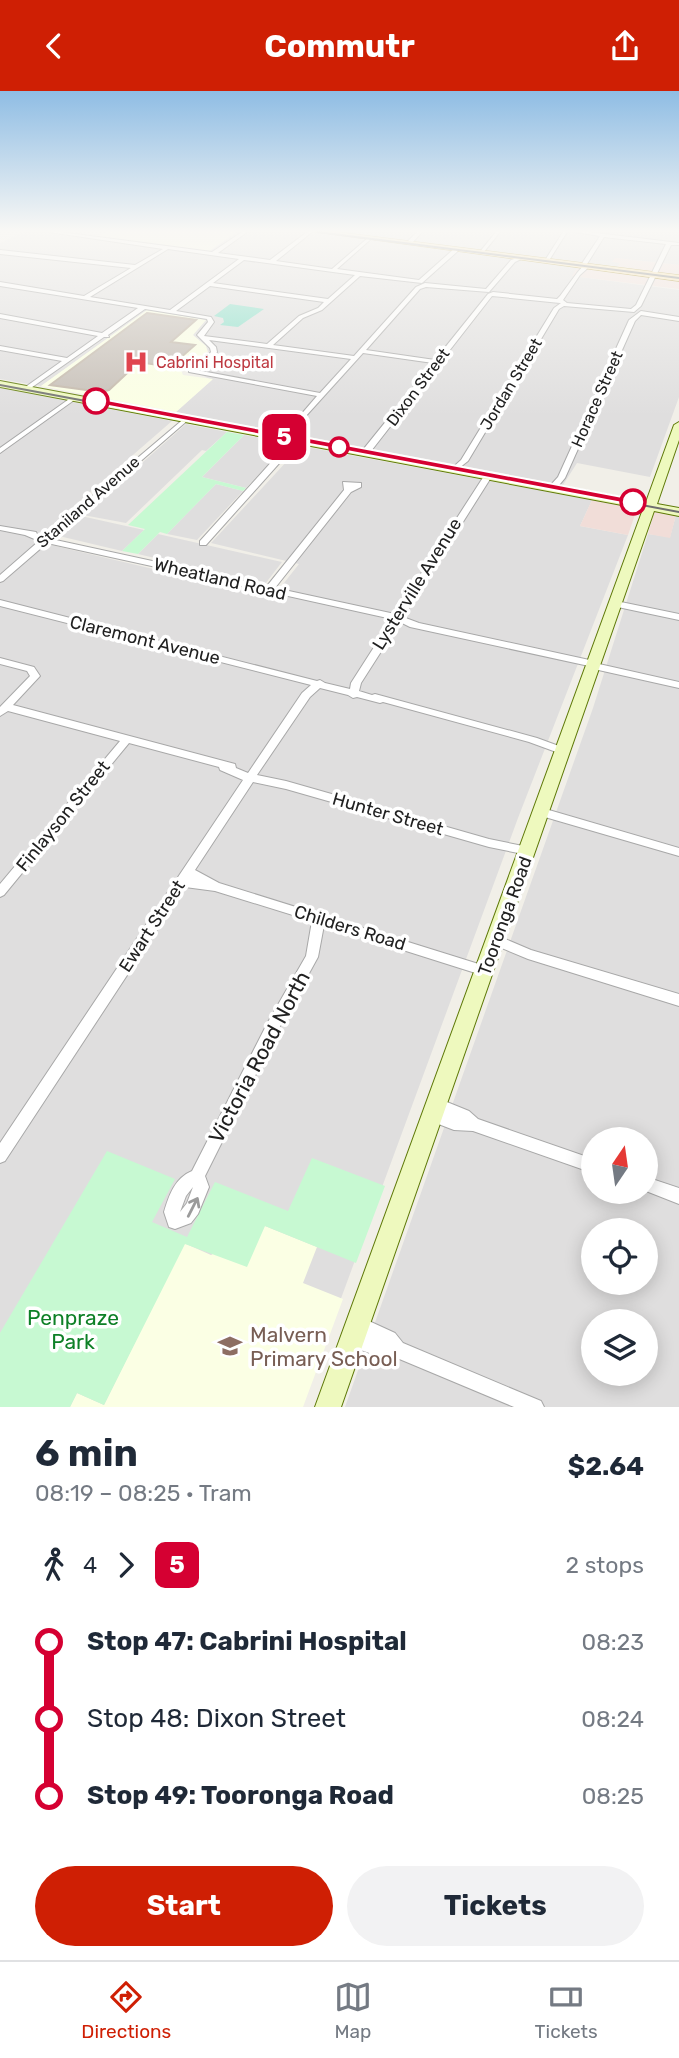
<!DOCTYPE html>
<meta charset="utf-8">
<style>
:root{--surface:#fff;--page:#f2f2f3;--text:#1f2937;--muted:#747a83;--line:#e0e1e3;--accent:#cf1f04}
body{margin:0;font-family:Rubik,sans-serif;background:var(--page);color:var(--text);height:100vh;display:flex;flex-direction:column;font-size:26px;white-space:nowrap}
*{box-sizing:border-box;margin:0}
p{font-size:23px;color:var(--muted)}
.icon{flex:none;width:38px;height:38px;fill:none;stroke:currentColor;stroke-width:2;stroke-linecap:round;stroke-linejoin:round}
.map{position:relative;height:1316px;overflow:hidden}
.sheet{display:flex;flex-direction:column;background:var(--surface);flex:1}
.sheet>*{flex:none}
.badge{padding:0 14px;border-radius:10px;font-size:24px;line-height:46px}
.needle{width:46px;rotate:13deg}
.tools{position:absolute;left:581px;top:1036px;display:grid;gap:14px}
.tools a{display:grid;place-items:center;width:77px;height:77px;border-radius:50%;background:var(--surface);box-shadow:0 4px 18px #0003;font-size:35px}
.map>.badge{position:absolute;translate:-50% -50%;box-shadow:0 0 0 4px #fff}
.legs{display:flex;align-items:center;gap:10px;height:77px;padding:0 35px;font-size:23px}
.legs p{margin-inline-start:auto}
.headline{display:flex;align-items:center;justify-content:space-between;height:119px;padding:0 35px}
h1{font-size:38px;font-weight:700;line-height:52px}
.cta{display:flex;gap:14px;margin-top:auto;padding:14px 35px}
.cta a{flex:1;height:80px;border-radius:42px;background:var(--accent);color:#fff;font-size:28px;font-weight:700;line-height:80px;text-align:center}
.cta a+a{background:var(--page);color:var(--text)}
ul{padding:0 35px;list-style:none}
li{display:flex;align-items:center;gap:24px;height:77px;font-size:26px}
li i{display:grid;place-items:center;width:10px;height:100%;margin:0 9px;background:currentColor}
li i::after{content:'';width:18px;height:18px;margin:-9px;border:5px solid;border-radius:50%;background:var(--surface)}
li p{margin-inline-start:auto}
li:first-child i{background:linear-gradient(#0000 50%,currentColor 0)}
li:last-child i{background:linear-gradient(currentColor 50%,#0000 0)}
header{display:flex;justify-content:space-between;align-items:center;height:91px;padding:0 35px;background:var(--accent);color:#fff;font-size:32px;font-weight:700}
.tabs{display:flex;justify-content:space-around;align-items:center;height:98px;border-top:2px solid var(--line);background:var(--surface);font-size:19px;color:var(--muted)}
.tabs a{display:grid;justify-items:center;gap:4px}
.tabs .active{color:var(--accent)}
.map>svg:first-child{display:block}
.residential{fill:#dfdede;fill-rule:evenodd}
.commercial{fill:#f1ddd8}
.education{fill:#fbffe4}
.park{fill:#c7f9d2}
.pitch{fill:#88dec8}
.building{fill:#c6bfb7;stroke:#c3b8aa;stroke-width:2}
.lines{fill:none;stroke-linecap:round;stroke-linejoin:round}
.minor-casing{stroke:#a8a8a8;stroke-width:2}
.secondary-casing{stroke:#5e7907;stroke-width:2}
.primary-casing{stroke:#9c7e03;stroke-width:1}
.minor{fill:#fff;fill-rule:evenodd}
.secondary{fill:#eef9be;fill-rule:evenodd}
.primary{fill:#fae1a4;fill-rule:evenodd}
.tram{stroke:#6f6f6f;stroke-width:2}
.oneway{stroke:#9b9b9b}
.line-1{fill:#d50032;stroke:#fff;stroke-width:2}
.stop-1-dot{fill:#fff;stroke:#d50032;stroke-width:3.5}
.labels{text-anchor:middle;dominant-baseline:central;stroke-width:7;stroke-linejoin:round;paint-order:stroke}
.far-health-label{font-size:16px;fill:#be3a42;stroke:#fff;text-anchor:start}
.far-street-label{font-size:16px;fill:#212121;stroke:#fff}
.street-label{font-size:18px;fill:#212121;stroke:#fff}
.near-street-label{font-size:21px;fill:#212121;stroke:#fff}
.near-park-label{font-size:21px;fill:#0e8027;stroke:#fff}
.near-education-label{font-size:21px;fill:#785e54;stroke:#fff;text-anchor:start}
</style>
<header><svg class="icon" aria-label="back" viewBox="0 0 24 24"><path d="M15 5l-7 7 7 7"/></svg>Commutr<svg class="icon" aria-label="share" viewBox="0 0 24 24"><path d="M12 15V3M7 8l5-5 5 5M5 13v7h14v-7"/></svg></header>
<div class="map">
<svg width="679" height="1316" viewBox="0 0 679 1316">
<rect width="100%" height="100%" fill="#f1efe8"/>
<!-- residential -->
<path class="residential" d="M23,141H63L209,161L234,143L221,141H679V174L615,167L620,172L617,177L573,185L679,199V306L650,386L577,372L563,394L176,321L212,289L183,275L196,248L193,244L195,238L205,229L147,219L41,295L0,288V152Z
M0,297L172,330L34,450L273,506L299,473L211,452L301,355L592,409L580,435L628,444L518,727L301,1316H0Z
M186,333L227,341L206,360L202,359L126,432L83,424Z
M244,344L288,352L246,397L202,386Z
M216,393L243,400L197,449L167,443Z
M676,424H679V1316H345L593,617L648,443L670,446ZM593,1048H646V1101H593ZM593,1139H646V1192H593ZM593,1230H646V1283H593Z
M81,425L144,439L122,460L59,445Z
M158,443L282,471L265,493L138,463Z"/>
<!-- commercial -->
<path class="commercial" d="M615,167L679,174V185L617,177L620,172L612,171Z
M578,175L679,189V198L572,185Z
M592,409L637,418L628,444L580,435Z
M659,420L676,424L670,447L648,443L654,421Z"/>
<!-- education -->
<path class="education" d="M106,141H237L209,160L99,145Z
M147,219L206,229L193,244L206,255L208,261L181,279L183,284L213,288L176,321L41,295Z
M265,1135L317,1156L303,1192L343,1208L303,1316H70L77,1302L104,1314L184,1152L211,1164Z"/>
<!-- park -->
<path class="park" d="M227,341L244,344L202,386L246,397L243,400L216,393L167,443L160,441L138,463L122,460L145,438L128,434Z
M107,1060L175,1088L152,1131L187,1146L215,1091L288,1120L312,1067L385,1095L356,1172L265,1135L247,1176L185,1153L104,1314L77,1302L70,1316H0V1242Z"/>
<!-- pitch -->
<path class="pitch" d="M230,213L264,218L238,236L220,234L224,231L223,227L214,225Z"/>
<!-- building -->
<path class="building" d="M147,222L196,229L171,251L195,254L170,276L139,271L109,299L101,301L50,294Z"/>
<g class="lines">
<!-- minor casing -->
<g class="minor-casing">
<path id="minor" d="M49,141H60L212,161L242,141H247L218,162L270,169L307,141H312L276,170L332,178L369,146L371,148L337,178L419,189L455,157H459V159L422,192L360,185L322,219L303,227L273,254L354,265L416,196L425,192L486,198L511,169L523,165V167L515,171L489,201L426,196L420,198L366,259L435,269L488,203L493,201L557,208L560,205L577,182L583,175L581,174L600,145L575,141H588L679,152V154H671L641,215L634,221L564,215L559,218L468,370L454,381L450,379L461,369L554,217L561,212H560L492,205L368,364H362V360L433,272L363,262L296,336L280,348H277V344L292,334L317,305L189,281V279L206,267L211,261L210,257L197,244L208,231L207,228L145,218L108,244L109,246H104L28,299H24V297L62,270L0,259V255L67,267L98,245L0,227V223L102,242L138,217L0,195V191L84,205L131,177L0,163V159L135,174L163,158ZM604,146L666,153L636,214L631,218L567,212L563,209L580,184L590,175L587,173ZM168,158L239,168L170,219L90,206ZM244,169L355,184L328,208L213,192ZM210,195L324,211L318,217L299,225L267,253L204,245L214,231L211,226L176,220ZM209,249L351,268L320,302L196,279L210,269L217,261L216,256Z
M417,141H422L411,153H407V151Z
M496,141H500L483,162H479Z
M563,141H567L548,171H544Z
M641,220L679,226V230L641,224L635,230L565,387L555,399H549L548,397L558,386L629,229Z
M72,306L77,307L0,362V357Z
M186,326L188,327V329L51,448L267,495L344,399L343,391L361,392V396L351,401L275,497L395,523L484,385L488,383L492,385L403,526L419,532L594,570L599,573L679,591V597L594,578L589,575L410,536L400,531L361,592L359,600L372,604L375,603L537,647L567,658L568,660L567,662H559L529,651L383,611L380,612L357,606L353,607L348,604L320,597L310,606L257,684L286,690L489,748L528,756L532,757L534,760L532,763L528,764L489,756L286,698L253,691L195,779L219,792L485,875L490,876L491,880L490,884L485,885L324,834L318,866L278,939L205,1085L209,1096L198,1123L191,1132L175,1138L169,1136L164,1121C169,1104 175,1087 192,1080L268,931L306,865L312,830L215,800L185,796L5,1070L0,1072V1052L243,689L220,679L219,676L129,652L4,804L0,806V793L120,650L8,620L0,625V616L30,585L27,580L0,573V567L34,576L40,585L13,614L235,673L236,677L248,682L302,602L311,594L0,515V509L317,590L320,589L325,592L350,598L351,592L392,528L47,452L3,490L0,491V484L39,450L25,444L0,439V435L36,441L37,443L44,446ZM193,1096L187,1112L180,1121L186,1105Z
M293,347L300,349L206,454H200V450Z
M616,510L679,523V529L613,515L612,513Z
M542,717L679,757V765L538,724L536,721L538,718Z
M496,844L531,859L679,903V915L528,868L492,853L490,849L492,845Z
M437,1007L469,1020L478,1028L593,1068V1082L473,1040L454,1039L428,1029L426,1024L428,1019L432,1018L430,1014L432,1009Z
M646,1086L679,1097V1113L646,1100Z
M358,1225L395,1242L403,1252L541,1310L544,1316H514L397,1267L386,1268L347,1254L345,1248L347,1242L354,1240L350,1233L352,1227Z"/>
</g>
<!-- secondary casing -->
<g class="secondary-casing">
<path id="secondary" d="M0,290L646,411L674,334L679,331V349L657,413L679,417V425L654,420L341,1316H315L643,418L0,296Z"/>
</g>
<!-- primary casing -->
<g class="primary-casing">
<path id="primary" d="M316,141H338L679,184V190Z"/>
</g>
<!-- minor -->
<use href="#minor" class="minor"/>
<!-- secondary -->
<use href="#secondary" class="secondary"/>
<!-- primary -->
<use href="#primary" class="primary"/>
<!-- tram -->
<path class="tram" d="M317,141L679,187
M0,294L679,421"/>
</g>
<!-- one-way arrows -->
<defs><path id="oneway-shaft" d="M-6 0H5M1.5-3L5.5 0L1.5 3" fill="none" stroke-width="1.6" stroke-linecap="round" stroke-linejoin="round" transform="scale(1.75)"/></defs>
<use class="oneway" href="#oneway-shaft" transform="translate(193 1116) rotate(-63)"/>
<!-- sky -->
<linearGradient id="sky" x2="0" y2="1"><stop stop-color="#8fbde4"/><stop offset="0.43" stop-color="#f9f8f5"/><stop offset="1" stop-color="#f9f8f5" stop-opacity="0"/></linearGradient>
<rect width="679" height="325" fill="url(#sky)"/>
<!-- line-1 -->
<path class="line-1" d="M96,307L633,408L638,411L633,414L93,312Z"/>
<!-- icons -->
<defs>
<g id="hospital-bare" transform="scale(1.89)"><path d="M-5-5h3v3.5h4V-5h3V5h-3V1.5h-4V5h-3Z" fill="#e0444e" stroke="#fff" stroke-width="2.5" paint-order="stroke"/></g>
<g id="school-bare" transform="scale(1.89)"><path d="M0-5L7-2L0 1L-7-2ZM-4 1L0 2.5L4 1V4Q0 6-4 4Z" fill="#8d6e63" stroke="#fff" stroke-width="2.5" paint-order="stroke"/></g>
</defs>
<g fill-rule="evenodd">
<use href="#hospital-bare" x="136" y="271"/>
<use href="#school-bare" x="230" y="1255"/>
</g>
<!-- markers -->
<g class="stop-1-dot">
<circle cx="96" cy="310" r="12"/>
<circle cx="339" cy="356" r="9"/>
<circle cx="633" cy="411" r="12"/>
</g>
<g class="labels">
<!-- far-health labels -->
<g class="far-health-label">
<text x="156" y="271">Cabrini Hospital</text>
</g>
<!-- far-street labels -->
<g class="far-street-label">
<text transform="translate(511 293) rotate(-59)">Jordan Street</text>
<text transform="translate(418 296) rotate(-53)">Dixon Street</text>
<text transform="translate(597 308) rotate(-66)">Horace Street</text>
<text transform="translate(88 411) rotate(-41)">Staniland Avenue</text>
</g>
<!-- street labels -->
<g class="street-label">
<text transform="translate(220 488) rotate(13)">Wheatland Road</text>
<text transform="translate(417 493) rotate(-58)">Lysterville Avenue</text>
<text transform="translate(145 549) rotate(14)">Claremont Avenue</text>
<text transform="translate(388 723) rotate(16)">Hunter Street</text>
<text transform="translate(63 725) rotate(-51)">Finlayson Street</text>
<text transform="translate(505 825) rotate(-70)">Tooronga Road</text>
<text transform="translate(152 835) rotate(-57)">Ewart Street</text>
<text transform="translate(350 837) rotate(17)">Childers Road</text>
</g>
<!-- near-street labels -->
<g class="near-street-label">
<text transform="translate(259 966) rotate(-62)">Victoria Road North</text>
</g>
<!-- near-park labels -->
<g class="near-park-label">
<text x="73" y="1226">Penpraze<tspan x="73" dy="24">Park</tspan></text>
</g>
<!-- near-education labels -->
<g class="near-education-label">
<text x="250" y="1243">Malvern<tspan x="250" dy="24">Primary School</tspan></text>
</g>
</g>
</svg>
<div class="tools">
<a><svg class="needle" viewBox="-14 -14 28 28"><path d="M0-13l5 13h-10z" fill="#e53935"/><path d="M0 13l5-13h-10z" fill="#747a83"/></svg></a>
<a><svg class="icon" aria-label="locate" viewBox="0 0 24 24"><circle cx="12" cy="12" r="6"/><path d="M12 2v4M12 18v4M2 12h4M18 12h4"/></svg></a>
<a><svg class="icon" aria-label="layers" viewBox="0 0 24 24"><path d="M12 4l9 5-9 5-9-5zM3 14l9 5 9-5"/></svg></a>
</div>
<b class="badge" style="left:284px;top:346px;background:#d50032;color:#fff">5</b>
</div>
<section class="sheet">
<div class="headline"><div><h1>6 min</h1><p>08:19 – 08:25 · Tram</p></div><b>$2.64</b></div>
<div class="legs"><svg class="icon" aria-label="walk" viewBox="0 0 24 24"><circle cx="13" cy="4" r="2"/><path d="M13 8l-2 6 4 7M11 14l-3 7M7 12l3-4h3l4 4"/></svg>4<svg class="icon" aria-label="forward" viewBox="0 0 24 24"><path d="M9 5l7 7-7 7"/></svg><b class="badge" style="background:#d50032;color:#fff">5</b><p>2 stops</p></div>
<ul>
<li><i style="color:#d50032"></i><b>Stop 47: Cabrini Hospital</b><p>08:23</p></li>
<li><i style="color:#d50032"></i><span>Stop 48: Dixon Street</span><p>08:24</p></li>
<li><i style="color:#d50032"></i><b>Stop 49: Tooronga Road</b><p>08:25</p></li>
</ul>
<div class="cta"><a>Start</a><a>Tickets</a></div>
</section>
<nav class="tabs">
<a class="active"><svg class="icon" aria-label="directions" viewBox="0 0 24 24"><path d="M12 3l9 9-9 9-9-9zM9 14v-3h6M13 9l2 2-2 2"/></svg>Directions</a>
<a><svg class="icon" aria-label="map" viewBox="0 0 24 24"><path d="M3 6l6-2 6 2 6-2v14l-6 2-6-2-6 2zM9 4v14M15 6v14"/></svg>Map</a>
<a><svg class="icon" aria-label="tickets" viewBox="0 0 24 24"><path d="M3 7h18v10H3zM15 7v10"/></svg>Tickets</a>
</nav>
